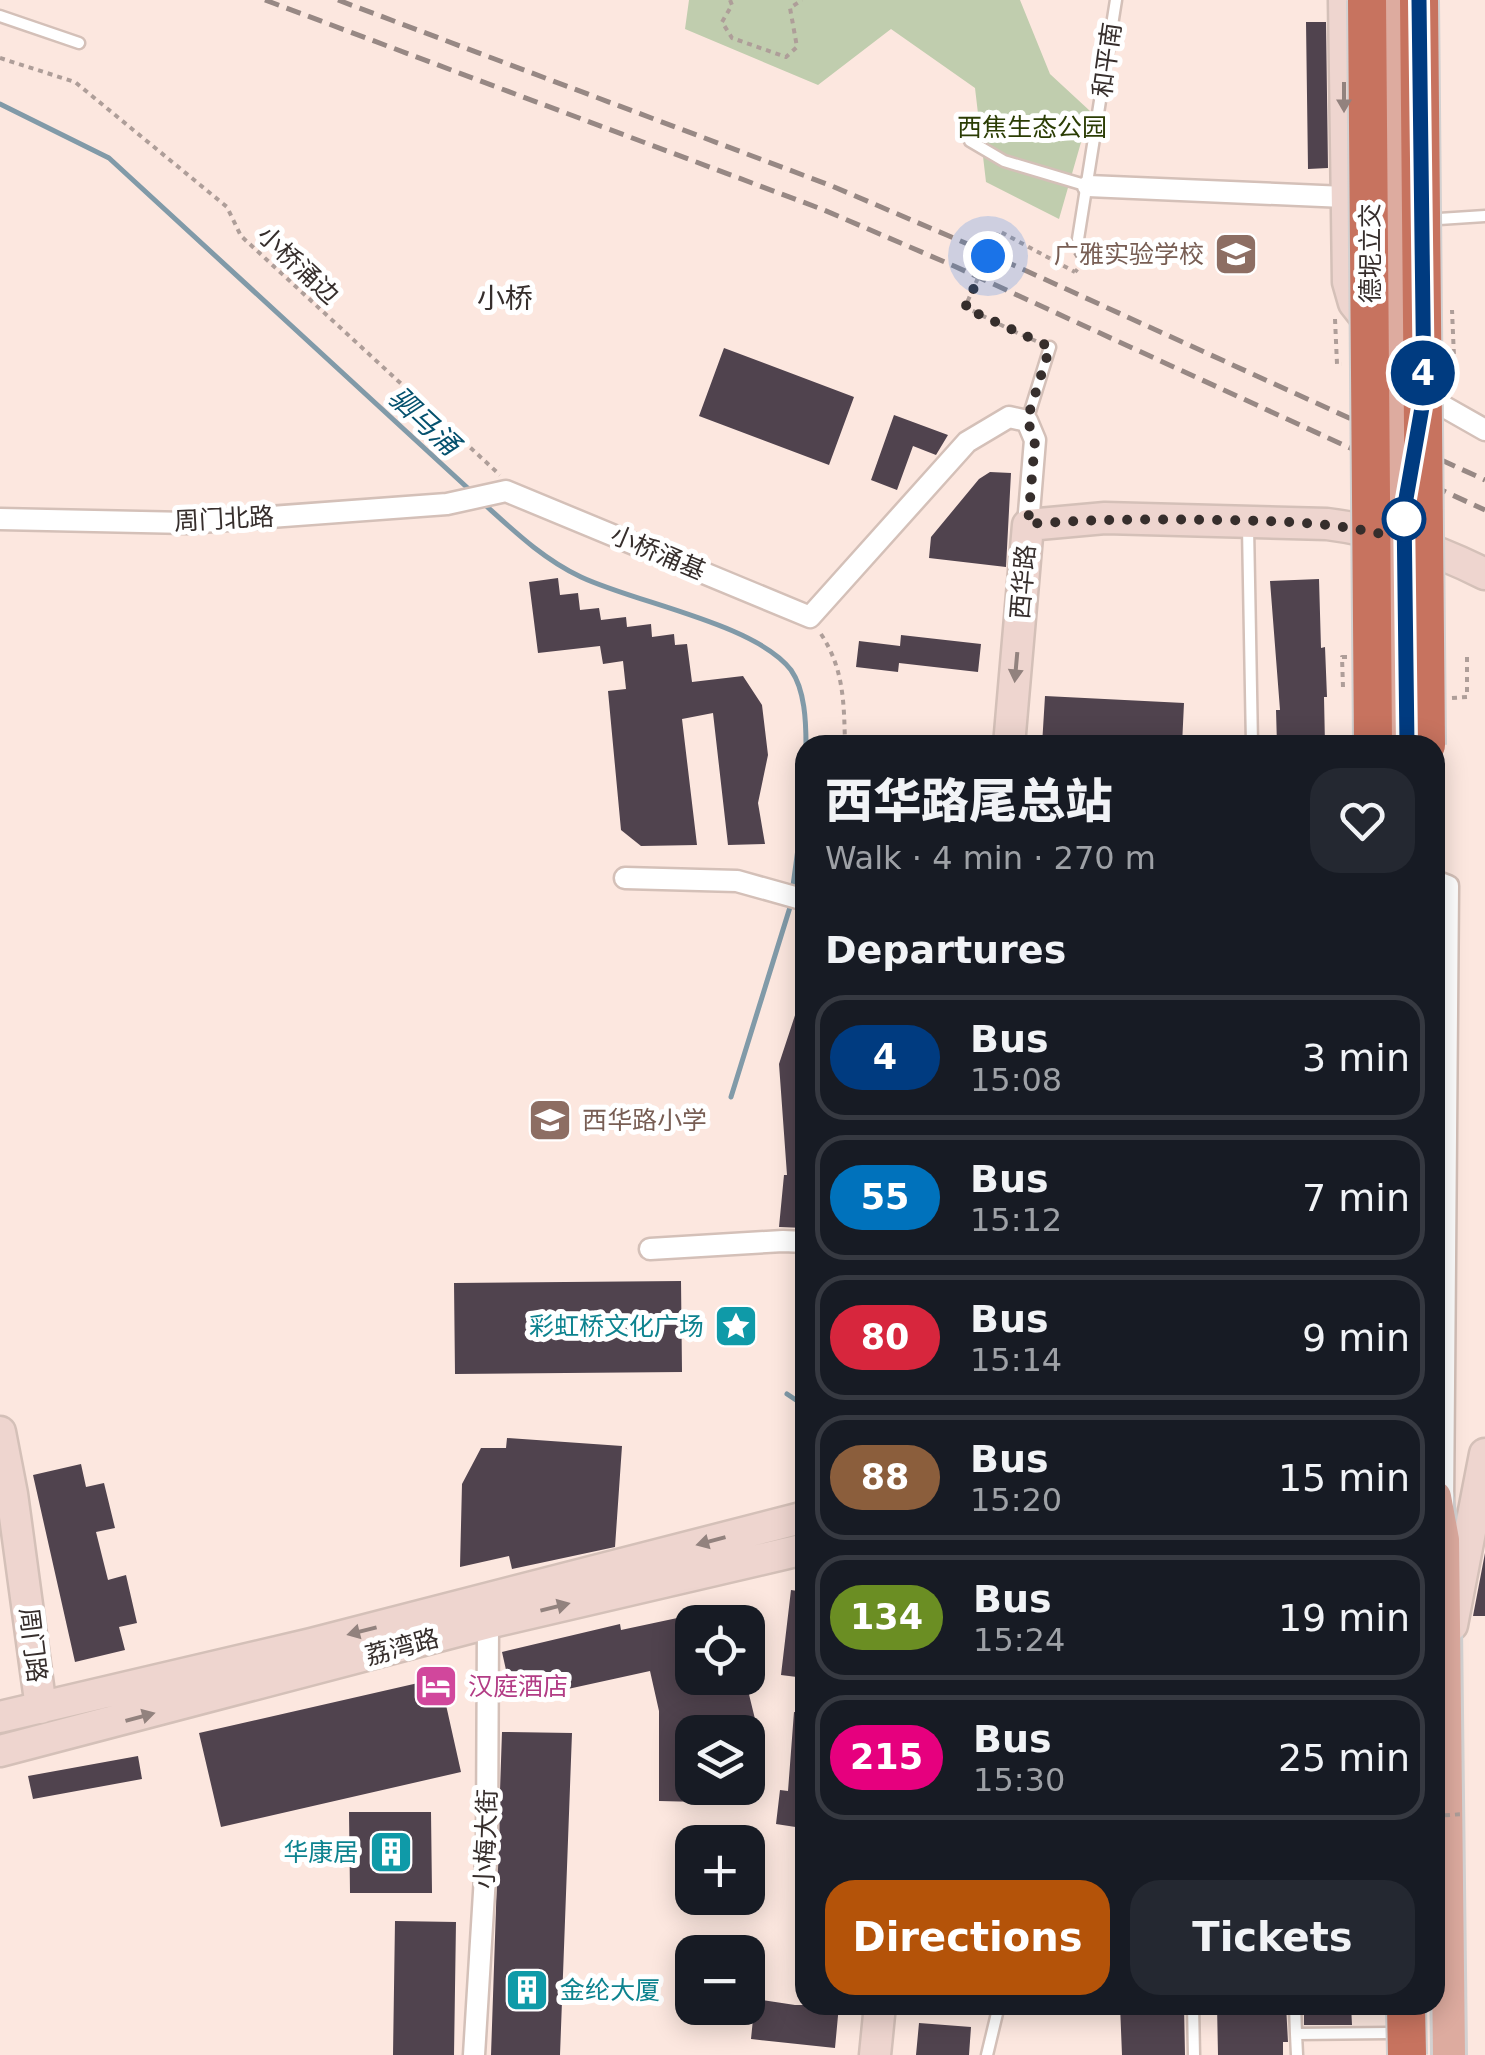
<!DOCTYPE html>
<meta charset="utf-8">
<style>
:root{--surface:#171b24;--page:#242831;--text:#f1f3f6;--muted:#9ea1a6;--line:#363941;--accent:#b45309}
body{margin:0;font-family:"DejaVu Sans","Noto Sans SC",sans-serif;background:var(--page);color:var(--text);height:100vh;display:flex;flex-direction:column;font-size:38px;white-space:nowrap}
*{box-sizing:border-box;margin:0}
p{font-size:32px;color:var(--muted)}
.icon{flex:none;width:55px;height:55px;fill:none;stroke:currentColor;stroke-width:2;stroke-linecap:round;stroke-linejoin:round}
.map{position:relative;flex:1;overflow:hidden}
.drawer{position:absolute;left:795px;top:735px;width:650px;height:1280px;display:flex;flex-direction:column;background:var(--surface);border-radius:30px;box-shadow:0 5px 25px #0003}
.drawer>*{flex:none}
.badge{padding:0 20px;border-radius:32px;font-size:35px;line-height:65px}
.buttons{position:absolute;left:675px;top:1605px;display:grid;gap:20px}
.buttons a{display:grid;place-items:center;width:90px;height:90px;border-radius:20px;background:var(--surface);box-shadow:0 5px 25px #0003;font-size:50px}
.you{position:absolute;width:50px;height:50px;margin:-25px;border:8px solid #fff;border-radius:50%;background:#1a73e8;box-shadow:0 0 0 15px #1a73e833}
.map>.badge{position:absolute;translate:-50% -50%;box-shadow:0 0 0 5px #fff}
h2{padding:0 30px;font-size:38px;line-height:90px}
.round{display:grid;place-items:center;flex:none;width:105px;height:105px;border-radius:30px;background:var(--page)}
.overview{display:flex;align-items:center;justify-content:space-between;height:170px;padding:0 30px}
h1{font-size:48px;font-weight:800;line-height:75px}
.button{display:flex;gap:20px;margin-top:auto;padding:20px 30px}
.button a{flex:1;height:115px;border-radius:30px;background:var(--accent);color:#fff;font-size:40px;font-weight:800;line-height:115px;text-align:center}
.button a+a{background:var(--page);color:var(--text)}
ul{padding:0;list-style:none}
li{display:flex;align-items:center;gap:30px;height:125px;margin:0 20px 15px;padding:0 10px;border:5px solid var(--line);border-radius:30px}
li div{flex:1}
li b{display:block;font-size:38px}
li em{font-style:normal}
li .badge{min-width:110px;font-weight:700;text-align:center}
.map>svg:first-child{display:block}
.green{fill:#c0cdae}
.lines{fill:none;stroke-linecap:round;stroke-linejoin:round}
.stream{stroke:#819aa8;stroke-width:5}
.building{fill:#50434e}
.lane-casing{stroke:#d4c0b8;stroke-width:15}
.street-casing{stroke:#d4c0b8;stroke-width:25}
.secondary-casing{stroke:#d4c0b8;stroke-width:35}
.primary-casing{stroke:#d3d1d1;stroke-width:38}
.path{stroke:#ae9e99;stroke-width:4;stroke-dasharray:5 5;stroke-linecap:butt}
.lane{stroke:#fff;stroke-width:10}
.street{stroke:#fff;stroke-width:20}
.secondary{stroke:#eed5cf;stroke-width:30}
.primary{stroke:#ddab9f;stroke-width:32}
.rail{stroke:#978884;stroke-width:5;stroke-dasharray:15 8;stroke-linecap:butt}
.primary-bridge-casing{stroke:#d3d1d1;stroke-width:38;stroke-linecap:butt}
.highway-bridge-casing{stroke:#d3d1d1;stroke-width:42;stroke-linecap:butt}
.path-bridge{stroke:#ae9e99;stroke-width:4;stroke-dasharray:5 5;stroke-linecap:butt}
.primary-bridge{stroke:#ddab9f;stroke-width:32}
.highway-bridge{stroke:#c7735f;stroke-width:38}
.oneway{fill:#92827e}
.line-casing{stroke:#fff;stroke-width:22}
.line{stroke:#003b80;stroke-width:15}
.walk{stroke:#362e2c;stroke-width:10;stroke-dasharray:0 18}
.stop-dot{fill:#fff;stroke:#003b80;stroke-width:5}
.labels{text-anchor:middle;dominant-baseline:central;stroke-width:10;stroke-linejoin:round;paint-order:stroke}
.street-label{font-size:25px;fill:#362e2c;stroke:#fff}
.park-label{font-size:25px;fill:#2b3d04;stroke:#fff}
.education-label{font-size:25px;fill:#785e54;stroke:#fff;text-anchor:end}
.culture-label{font-size:25px;fill:#0d838f;stroke:#fff;text-anchor:end}
.hotel-label{font-size:25px;fill:#b23c85;stroke:#fff;text-anchor:start}
.neighbourhood-label{font-size:28px;fill:#362e2c;stroke:#fff}
.water-label{font-size:28px;font-style:italic;fill:#04516e;stroke:#fff}
</style>
<div class="map">
<svg width="1485" height="2055" viewBox="0 0 1485 2055">
<rect width="100%" height="100%" fill="#fce7df"/>
<!-- green -->
<path class="green" d="M689,0H1020L1050,74L1090,111L1059,219L986,182L975,88L891,29L818,85L685,29Z"/>
<g class="lines">
<!-- stream -->
<path class="stream" d="M0,104L109,158L472,492
M483,503C514,531 543,559 581,577C636,603 756,624 791,670C805,690 806,722 806,745
M792,893L805,797
M731,1097L791,904
M787,1394L805,1406"/>
</g>
<!-- building -->
<path class="building" d="M1306,22H1326L1328,168L1308,169Z
M724,348L854,397L829,465L699,416Z
M894,415L948,435L936,455L913,446L897,490L871,480Z
M990,472L1011,473L1006,567L929,558L931,537L979,479Z
M558,578L560,595L578,593L580,610L599,608L601,620L626,617L627,627L651,624L652,637L674,634L675,645L687,644L692,682L743,676L762,705L768,755L758,803L765,844L728,845L713,713L682,719L697,845L641,846L621,830L608,691L626,689L623,661L603,664L600,646L538,653L529,582Z
M1319,579L1321,648L1325,647L1327,697H1324L1325,745H1277L1276,710H1280L1270,581Z
M901,635L981,644L978,672L899,663L898,672L856,667L859,641L900,646Z
M1045,696L1184,703L1182,745H1042Z
M802,994H805V1228L779,1227L784,1175H787L779,1064Z
M681,1281L682,1372L455,1374L454,1283Z
M507,1438L622,1446L615,1547L512,1569L509,1556L460,1567L462,1484L481,1448H506Z
M81,1464L86,1487L104,1483L115,1528L96,1532L108,1580L126,1575L137,1623L119,1627L125,1650L75,1662L33,1475Z
M1485,1553V1616H1473Z
M791,1590L805,1592V1678L781,1675Z
M729,1607L732,1622H689L692,1678H745L755,1719L738,1722L739,1732H692V1788H742V1803L659,1801V1711L650,1671L513,1701L502,1652L620,1624L621,1630Z
M440,1678L461,1772L221,1827L199,1733Z
M794,1712L805,1713L802,1828L776,1824L780,1790L788,1791Z
M502,1732L572,1733L560,2055H491Z
M138,1756L142,1779L33,1799L28,1776Z
M349,1812H431L432,1893H350Z
M395,1921L456,1922L454,2055H393Z
M755,1999L795,2005H839L835,2048L751,2039Z
M1120,2005H1184L1185,2055H1122Z
M1217,2005H1286L1288,2042H1283V2055H1218Z
M1304,2005H1351L1352,2025H1304Z
M919,2023L971,2027L969,2055H916Z"/>
<g class="lines">
<!-- lane casing -->
<g class="lane-casing">
<path id="lane" d="M0,16L79,43
M970,141L1004,161L1088,186
M1439,219L1485,216
M1078,239L1116,0
M1027,421L1050,347
M1248,527L1252,745
M1193,2005L1194,2055
M1295,2005L1296,2034
M987,2055L999,2005
M1297,2055L1296,2034L1388,2033"/>
</g>
<!-- street casing -->
<g class="street-casing">
<path id="street" d="M1088,186L1345,197
M1425,387L1441,405L1485,430
M0,519L188,523L447,504L506,491L810,617L967,442L1009,417L1027,421L1035,440L1028,525
M625,878L737,881L805,900
M1435,881L1448,886L1443,1508
M650,1249L783,1241L805,1242
M474,2055L487,1844L488,1623"/>
</g>
<!-- secondary casing -->
<g class="secondary-casing">
<path id="secondary" d="M1344,0L1348,282L1354,303L1365,317H1375
M1009,745L1028,525L1105,518L1327,524C1382,531 1435,549 1485,574
M0,1432L12,1494L41,1708
M1452,1625L1485,1454
M0,1717L311,1644L805,1517
M0,1751L488,1623L805,1549
M875,2055L880,2005"/>
</g>
<!-- primary casing -->
<g class="primary-casing">
<path id="primary" d="M1435,1497L1443,1540L1449,2055"/>
</g>
<!-- path -->
<path class="path" d="M730,0L732,5L722,22L732,38L786,57L797,47L790,8L802,0
M0,58L75,82L227,207L241,236L500,475
M1075,253L1082,264L1075,272
M1335,319L1337,364H1342
M1013,331L1036,341
M821,634C844,669 844,703 845,745
M1452,698L1467,697V657"/>
<!-- lane -->
<use href="#lane" class="lane"/>
<!-- street -->
<use href="#street" class="street"/>
<!-- secondary -->
<use href="#secondary" class="secondary"/>
<!-- primary -->
<use href="#primary" class="primary"/>
<!-- rail -->
<path class="rail" d="M265,0L824,210L954,266L1485,510
M338,0L832,186L963,242L1485,480"/>
<!-- primary-bridge casing -->
<g class="primary-bridge-casing">
<path id="primary-bridge" d="M1398,0L1407,745"/>
</g>
<!-- highway-bridge casing -->
<g class="highway-bridge-casing">
<path id="highway-bridge" d="M1367,0L1373,745
M1419,0L1426,745
M1406,2005L1407,2055"/>
</g>
<!-- path-bridge -->
<path class="path-bridge" d="M1013,331L965,307L999,231L1075,272
M1447,357H1454L1452,310
M1343,687L1342,657H1347
M1435,1816L1464,1814"/>
<!-- primary-bridge -->
<use href="#primary-bridge" class="primary-bridge"/>
<!-- highway-bridge -->
<use href="#highway-bridge" class="highway-bridge"/>
</g>
<!-- one-way arrows -->
<defs><path id="oneway-solid" d="M-6-.8H1V-3.2L6.5 0L1 3.2V.8H-6Z" transform="scale(2.5)"/></defs>
<g class="oneway">
<use href="#oneway-solid" transform="translate(1344 97) rotate(90)"/>
<use href="#oneway-solid" transform="translate(1016 667) rotate(95)"/>
<use href="#oneway-solid" transform="translate(711 1541) rotate(165)"/>
<use href="#oneway-solid" transform="translate(555 1607) rotate(-14)"/>
<use href="#oneway-solid" transform="translate(362 1631) rotate(166)"/>
<use href="#oneway-solid" transform="translate(140 1717) rotate(-15)"/>
</g>
<g class="lines">
<!-- line casing -->
<g class="line-casing">
<path id="line" d="M1407,745L1404,510L1424,396L1419,0"/>
</g>
<!-- line -->
<use href="#line" class="line"/>
<!-- walk -->
<path class="walk" d="M988,256L965,308L1050,347L1027,420L1035,440L1028,524C1093,519 1156,519 1221,520C1279,521 1334,522 1390,536L1404,519"/>
</g>
<!-- icons -->
<defs>
<g id="school-square" transform="scale(2.25)"><rect x="-9" y="-9" width="18" height="18" rx="4" fill="#8d6e63" stroke="#fff"/><path d="M0-5L7-2L0 1L-7-2ZM-4 1L0 2.5L4 1V4Q0 6-4 4Z" fill="#fff"/></g>
<g id="sight-square" transform="scale(2.25)"><rect x="-9" y="-9" width="18" height="18" rx="4" fill="#0f9aa8" stroke="#fff"/><path d="M0-6L1.8-2.2L6-1.7L2.9 1.2L3.7 5.4L0 3.3L-3.7 5.4L-2.9 1.2L-6-1.7L-1.8-2.2Z" fill="#fff"/></g>
<g id="hotel-square" transform="scale(2.25)"><rect x="-9" y="-9" width="18" height="18" rx="4" fill="#d1479c" stroke="#fff"/><path d="M-6-4.5h1.5V1H6V5H4.5V3h-9V5H-6ZM-4 0a1.8 1.8 0 1 1 3.6 0ZM.5 0V-2.5h3Q6-2.5 6 0Z" fill="#fff"/></g>
<g id="building-square" transform="scale(2.25)"><rect x="-9" y="-9" width="18" height="18" rx="4" fill="#0f9aa8" stroke="#fff"/><path d="M-4-6H4V6H1V3H-1V6H-4ZM-2.5-4.3h1.7v1.8h-1.7ZM.8-4.3h1.7v1.8H.8ZM-2.5-1h1.7V.8h-1.7ZM.8-1h1.7V.8H.8Z" fill="#fff"/></g>
</defs>
<g fill-rule="evenodd">
<use href="#school-square" x="1236" y="254"/>
<use href="#school-square" x="550" y="1120"/>
<use href="#sight-square" x="736" y="1326"/>
<use href="#hotel-square" x="436" y="1686"/>
<use href="#building-square" x="391" y="1852"/>
<use href="#building-square" x="527" y="1990"/>
</g>
<!-- markers -->
<circle class="stop-dot" cx="1404" cy="519" r="20"/>
<g class="labels">
<!-- street labels -->
<g class="street-label">
<text transform="translate(1107 60) rotate(-82)">和平南</text>
<text transform="translate(1370 253) rotate(-90)">德坭立交</text>
<text transform="translate(298 265) rotate(43)">小桥涌边</text>
<text transform="translate(224 519) rotate(-3)">周门北路</text>
<text transform="translate(658 553) rotate(23)">小桥涌基</text>
<text transform="translate(1023 582) rotate(-85)">西华路</text>
<text transform="translate(33 1645) rotate(83)">周门路</text>
<text transform="translate(402 1647) rotate(-15)">荔湾路</text>
<text transform="translate(486 1839) rotate(-88)">小梅大街</text>
</g>
<!-- park labels -->
<g class="park-label">
<text x="1032" y="127">西焦生态公园</text>
</g>
<!-- education labels -->
<g class="education-label">
<text x="1204" y="254">广雅实验学校</text>
<text x="582" y="1120" text-anchor="start">西华路小学</text>
</g>
<!-- culture labels -->
<g class="culture-label">
<text x="704" y="1326">彩虹桥文化广场</text>
<text x="358" y="1852">华康居</text>
<text x="560" y="1990" text-anchor="start">金纶大厦</text>
</g>
<!-- hotel labels -->
<g class="hotel-label">
<text x="468" y="1686">汉庭酒店</text>
</g>
<!-- neighbourhood labels -->
<g class="neighbourhood-label">
<text x="505" y="298">小桥</text>
</g>
<!-- water labels -->
<g class="water-label">
<text transform="translate(424 421) rotate(43)">驷马涌</text>
</g>
</g>
</svg>
<div class="buttons">
<a><svg class="icon" aria-label="locate" viewBox="0 0 24 24"><circle cx="12" cy="12" r="6"/><path d="M12 2v4M12 18v4M2 12h4M18 12h4"/></svg></a>
<a><svg class="icon" aria-label="layers" viewBox="0 0 24 24"><path d="M12 4l9 5-9 5-9-5zM3 14l9 5 9-5"/></svg></a>
<a>+</a>
<a>−</a>
</div>
<div class="you" style="left:988px;top:256px"></div>
<b class="badge" style="left:1423px;top:373px;background:#003b80;color:#fff">4</b>
<section class="drawer">
<div class="overview"><div><h1>西华路尾总站</h1><p>Walk · 4 min · 270 m</p></div><a class="round"><svg class="icon" aria-label="heart" viewBox="0 0 24 24"><path d="M12 20l-8-8c-3-5 5-10 8-4 3-6 11-1 8 4z"/></svg></a></div>
<h2>Departures</h2>
<ul>
<li><span class="badge" style="background:#003b80;color:#fff">4</span><div><b>Bus</b><p>15:08</p></div><em>3 min</em></li>
<li><span class="badge" style="background:#0072bc;color:#fff">55</span><div><b>Bus</b><p>15:12</p></div><em>7 min</em></li>
<li><span class="badge" style="background:#d7263d;color:#fff">80</span><div><b>Bus</b><p>15:14</p></div><em>9 min</em></li>
<li><span class="badge" style="background:#8b5e3c;color:#fff">88</span><div><b>Bus</b><p>15:20</p></div><em>15 min</em></li>
<li><span class="badge" style="background:#6b8e23;color:#fff">134</span><div><b>Bus</b><p>15:24</p></div><em>19 min</em></li>
<li><span class="badge" style="background:#e6007e;color:#fff">215</span><div><b>Bus</b><p>15:30</p></div><em>25 min</em></li>
</ul>
<div class="button"><a>Directions</a><a>Tickets</a></div>
</section>
</div>
